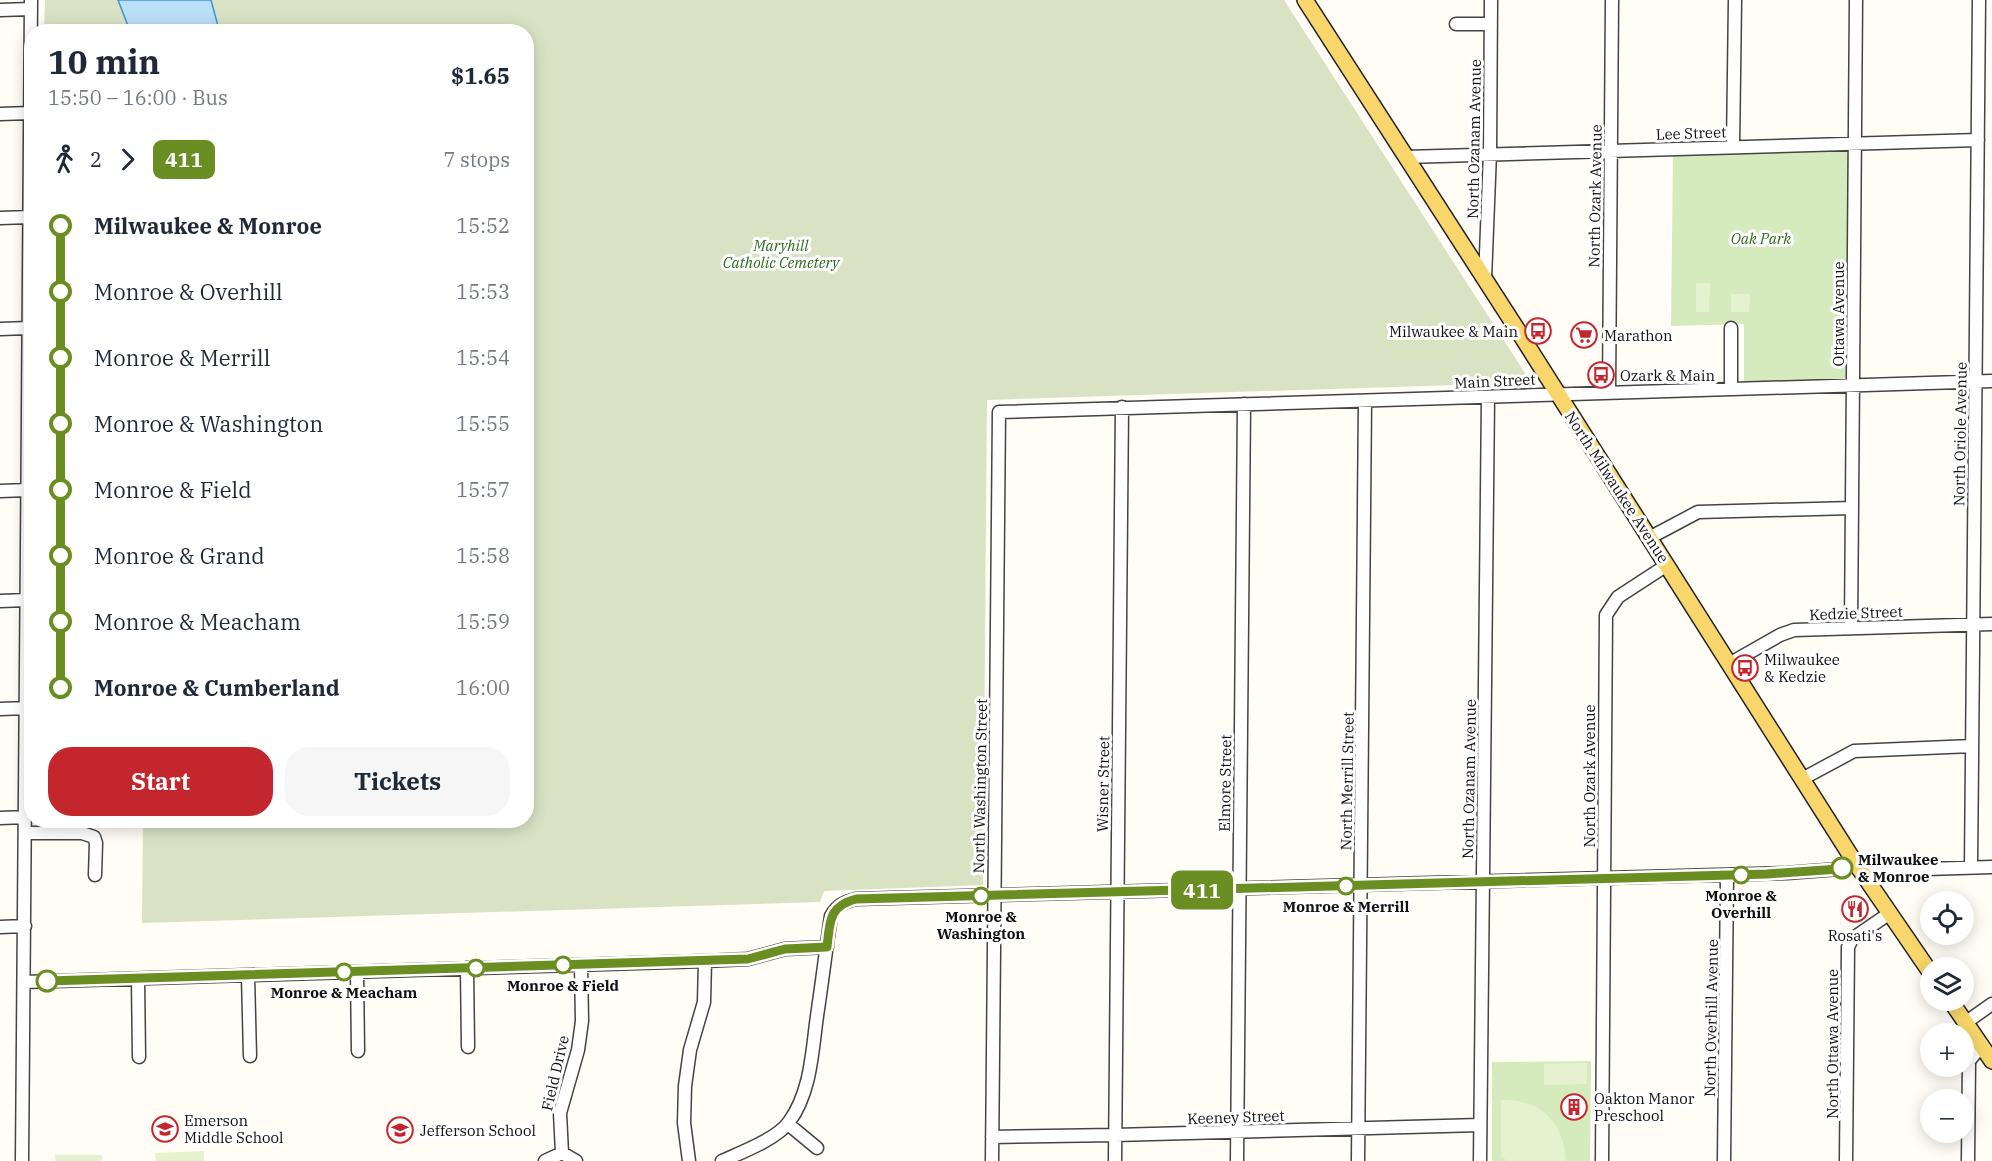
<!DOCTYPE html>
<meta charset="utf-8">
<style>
:root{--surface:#fff;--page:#f6f6f7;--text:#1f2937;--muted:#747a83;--accent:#c4262e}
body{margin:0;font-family:"IBM Plex Serif",serif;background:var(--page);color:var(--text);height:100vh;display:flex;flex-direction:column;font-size:22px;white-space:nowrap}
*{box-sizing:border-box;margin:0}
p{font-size:20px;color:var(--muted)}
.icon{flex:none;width:33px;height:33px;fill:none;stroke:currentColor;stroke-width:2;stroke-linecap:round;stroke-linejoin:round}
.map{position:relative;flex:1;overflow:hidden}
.panel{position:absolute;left:24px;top:24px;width:510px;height:804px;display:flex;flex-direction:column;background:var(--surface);border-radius:24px;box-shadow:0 3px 15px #0003}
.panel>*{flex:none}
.badge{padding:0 12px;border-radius:9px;font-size:21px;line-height:39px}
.tools{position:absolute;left:1920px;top:891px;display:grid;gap:12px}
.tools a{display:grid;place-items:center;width:54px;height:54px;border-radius:50%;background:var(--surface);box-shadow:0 3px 15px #0003;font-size:30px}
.map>.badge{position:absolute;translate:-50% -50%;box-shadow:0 0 0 3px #fff}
.legs{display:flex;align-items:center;gap:9px;height:66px;padding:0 24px;font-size:20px}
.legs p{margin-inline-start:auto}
.overview{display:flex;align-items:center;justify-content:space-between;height:102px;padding:0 24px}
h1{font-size:33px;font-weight:700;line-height:45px}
.cta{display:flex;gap:12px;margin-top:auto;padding:12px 24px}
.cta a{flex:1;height:69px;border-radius:24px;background:var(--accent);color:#fff;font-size:24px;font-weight:700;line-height:69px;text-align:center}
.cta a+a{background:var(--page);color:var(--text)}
ul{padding:0 24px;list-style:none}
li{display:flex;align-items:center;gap:21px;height:66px;font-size:22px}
li i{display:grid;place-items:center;width:9px;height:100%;margin:0 8px;background:currentColor}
li i::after{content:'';width:15px;height:15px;margin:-8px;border:4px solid;border-radius:50%;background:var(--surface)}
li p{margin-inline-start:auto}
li:first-child i{background:linear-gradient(#0000 50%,currentColor 0)}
li:last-child i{background:linear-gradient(currentColor 50%,#0000 0)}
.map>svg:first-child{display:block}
.green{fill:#d5ebbd}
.cemetery{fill:#d9e3c4}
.pitch{fill:#e6f2cf}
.water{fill:#b9e0f7;stroke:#3f96cf;stroke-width:1.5}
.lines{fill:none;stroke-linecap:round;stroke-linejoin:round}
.minor-casing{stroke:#444;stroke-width:15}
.major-casing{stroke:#222;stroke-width:18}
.minor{stroke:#fff;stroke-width:12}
.major{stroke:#f9d66b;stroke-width:15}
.line-1-casing{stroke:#fff;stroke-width:14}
.line-1{stroke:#6b8e23;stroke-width:9}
.stop-1-dot{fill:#fff;stroke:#6b8e23;stroke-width:3}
.labels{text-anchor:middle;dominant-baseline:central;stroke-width:6;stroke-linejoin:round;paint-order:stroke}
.street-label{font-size:15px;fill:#111;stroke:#fff}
.park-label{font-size:15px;font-style:italic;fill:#2f6b1f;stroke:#fff}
.poi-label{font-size:15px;fill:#111;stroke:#fff;text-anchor:start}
.stop-label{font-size:15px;font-weight:bold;fill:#111;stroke:#fff}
</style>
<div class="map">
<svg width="1992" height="1161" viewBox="0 0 1992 1161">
<rect width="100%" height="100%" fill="#fffdf5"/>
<!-- green -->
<path class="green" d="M1848,150L1850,153L1849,376L1841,380L1744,382V324L1671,326L1673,154Z
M1591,1061L1590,1161H1492V1062Z"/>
<!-- cemetery -->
<path class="cemetery" d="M45,0H1284L1527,376L1525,380L1487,382L1486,384L987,400L983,885L824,891L820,902L142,923L143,821L526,820V32H44Z"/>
<!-- pitch -->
<path class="pitch" d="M1696,283H1710L1709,312H1696Z
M1731,294H1750L1749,312H1731Z
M1587,1063V1084L1544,1085V1064Z
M1501,1100C1540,1099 1564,1122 1566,1161H1507L1501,1156Z
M204,1151V1161H156L155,1153Z
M55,1155H102V1161H55Z"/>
<!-- water -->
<path class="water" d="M118,0H211L218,26L216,31H130Z"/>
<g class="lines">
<!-- minor casing -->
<g class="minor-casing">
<path id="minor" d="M0,10L31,9
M1456,24H1491
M0,114L30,113
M1733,147L1735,0
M1406,157L1978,140
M0,218L30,217
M1485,279L1490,153L1491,0
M1731,328V388
M0,329L28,328
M1609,392L1612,0
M0,491L28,490
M1649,538L1698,512L1852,508
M0,601L27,600
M1851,628L1856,0
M1729,664L1780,635L1794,630L1992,624
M0,709L27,708
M1802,779L1854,751L1972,746
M0,818L26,817
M26,833H82L94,837L96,843L95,875
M1971,867L1979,0
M1861,871L1992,867
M0,927L25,926
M467,968L468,1047
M357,972L358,1051
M248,976L250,1056
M138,979L139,1057
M24,982L705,961L748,959L785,949L827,947
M1965,1023L1992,1004
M788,1124L817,1148
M992,1137L1115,1135L1480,1125
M562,1153L560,1113L578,1050L582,1021L581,965
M22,1161C27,774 27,387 31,0
M545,1161L562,1153L576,1161
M689,1161L684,1123L685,1086L690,1050L704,1002L705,961
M722,1161C740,1153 777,1139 789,1122C811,1092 812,1052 817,1016C822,983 826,949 831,916C837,905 844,902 856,899L1787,873L1839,869L1854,861
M992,1161L999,412L1992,381
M1115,1161L1122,407
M1237,1161L1244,404
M1358,1161L1365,401
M1480,1161L1488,397
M1602,1161L1606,615L1618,597L1667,565
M1724,1161L1727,875
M1846,1161L1848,947L1852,939L1890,913
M1968,1161L1969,1061L1981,1046"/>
</g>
<!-- major casing -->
<g class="major-casing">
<path id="major" d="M1305,0L1522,337L1854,861L1930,972
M1950,1000L1992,1061"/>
</g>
<!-- minor -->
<use href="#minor" class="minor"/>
<!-- major -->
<use href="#major" class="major"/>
</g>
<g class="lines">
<!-- line-1 casing -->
<g class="line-1-casing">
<path id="line-1" d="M47,981L748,959L785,949L827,947C830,923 828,906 856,899L1767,874L1839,869L1842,868"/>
</g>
<!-- line-1 -->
<use href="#line-1" class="line-1"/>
</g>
<!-- icons -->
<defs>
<g id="bus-ring" transform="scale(1.35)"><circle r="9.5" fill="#fff" stroke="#c4262e" stroke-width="1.5"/><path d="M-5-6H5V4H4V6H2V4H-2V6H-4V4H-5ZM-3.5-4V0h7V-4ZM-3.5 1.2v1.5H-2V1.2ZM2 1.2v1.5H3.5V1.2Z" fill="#c4262e"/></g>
<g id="supermarket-ring" transform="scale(1.35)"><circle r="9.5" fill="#fff" stroke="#c4262e" stroke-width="1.5"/><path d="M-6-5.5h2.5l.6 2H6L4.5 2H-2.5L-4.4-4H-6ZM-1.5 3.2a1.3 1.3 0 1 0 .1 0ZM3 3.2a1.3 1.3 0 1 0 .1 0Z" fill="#c4262e"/></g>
<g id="restaurant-ring" transform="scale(1.35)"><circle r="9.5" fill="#fff" stroke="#c4262e" stroke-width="1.5"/><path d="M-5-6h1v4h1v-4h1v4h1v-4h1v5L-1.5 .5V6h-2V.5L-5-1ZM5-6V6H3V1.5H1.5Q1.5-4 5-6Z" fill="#c4262e"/></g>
<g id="building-ring" transform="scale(1.35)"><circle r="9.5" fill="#fff" stroke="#c4262e" stroke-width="1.5"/><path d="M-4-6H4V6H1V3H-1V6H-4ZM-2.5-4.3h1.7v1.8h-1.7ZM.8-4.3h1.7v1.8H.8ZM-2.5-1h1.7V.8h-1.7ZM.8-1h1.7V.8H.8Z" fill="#c4262e"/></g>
<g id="school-ring" transform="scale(1.35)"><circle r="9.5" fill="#fff" stroke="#c4262e" stroke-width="1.5"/><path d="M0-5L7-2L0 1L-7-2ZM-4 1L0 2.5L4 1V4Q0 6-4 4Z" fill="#c4262e"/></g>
</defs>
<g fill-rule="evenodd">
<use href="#bus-ring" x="1538" y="331"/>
<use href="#supermarket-ring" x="1584" y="335"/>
<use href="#bus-ring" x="1601" y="375"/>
<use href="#bus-ring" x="1745" y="668"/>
<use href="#restaurant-ring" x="1855" y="909"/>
<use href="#building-ring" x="1574" y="1107"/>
<use href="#school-ring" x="165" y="1129"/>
<use href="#school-ring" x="400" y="1130"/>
</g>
<!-- markers -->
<g class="stop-1-dot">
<circle cx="1842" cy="868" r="10"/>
<circle cx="1741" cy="875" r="8"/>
<circle cx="1346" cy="886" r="8"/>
<circle cx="981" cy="896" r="8"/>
<circle cx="563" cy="965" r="8"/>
<circle cx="476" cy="968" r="8"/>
<circle cx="344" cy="972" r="8"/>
<circle cx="47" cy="981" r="10"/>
</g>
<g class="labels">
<!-- street labels -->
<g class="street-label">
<text transform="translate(1691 133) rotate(-2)">Lee Street</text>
<text transform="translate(1474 139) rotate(-89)">North Ozanam Avenue</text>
<text transform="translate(1595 196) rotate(-89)">North Ozark Avenue</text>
<text transform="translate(1838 314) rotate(-90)">Ottawa Avenue</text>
<text transform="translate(1495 381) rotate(-3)">Main Street</text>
<text transform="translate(1960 434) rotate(-89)">North Oriole Avenue</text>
<text transform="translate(1617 487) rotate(57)">North Milwaukee Avenue</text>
<text transform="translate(1856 613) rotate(-2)">Kedzie Street</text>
<text transform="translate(1589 776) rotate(-90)">North Ozark Avenue</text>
<text transform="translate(1469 779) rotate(-89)">North Ozanam Avenue</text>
<text transform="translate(1347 781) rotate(-89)">North Merrill Street</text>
<text transform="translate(1225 783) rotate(-89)">Elmore Street</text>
<text transform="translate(1103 784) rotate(-89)">Wisner Street</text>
<text transform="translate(980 786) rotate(-89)">North Washington Street</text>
<text transform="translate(1711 1018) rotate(-89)">North Overhill Avenue</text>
<text transform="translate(1832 1044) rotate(-90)">North Ottawa Avenue</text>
<text transform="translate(555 1073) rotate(-77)">Field Drive</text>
<text transform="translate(1236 1117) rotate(-2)">Keeney Street</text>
</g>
<!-- park labels -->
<g class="park-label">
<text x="1761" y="238">Oak Park</text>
<text x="781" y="245">Maryhill<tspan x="781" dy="17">Catholic Cemetery</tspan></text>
</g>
<!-- poi labels -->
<g class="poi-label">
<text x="1518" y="331" text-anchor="end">Milwaukee &amp; Main</text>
<text x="1604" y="335">Marathon</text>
<text x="1620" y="375">Ozark &amp; Main</text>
<text x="1764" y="659">Milwaukee<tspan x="1764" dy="17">&amp; Kedzie</tspan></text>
<text x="1855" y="935" text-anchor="middle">Rosati's</text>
<text x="1594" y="1098">Oakton Manor<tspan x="1594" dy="17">Preschool</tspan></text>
<text x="184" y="1120">Emerson<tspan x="184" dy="17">Middle School</tspan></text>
<text x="420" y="1130">Jefferson School</text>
</g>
<!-- stop labels -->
<g class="stop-label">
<text x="1858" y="859" text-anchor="start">Milwaukee<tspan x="1858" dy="17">&amp; Monroe</tspan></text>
<text x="1741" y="895">Monroe &amp;<tspan x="1741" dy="17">Overhill</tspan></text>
<text x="1346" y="906">Monroe &amp; Merrill</text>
<text x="981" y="916">Monroe &amp;<tspan x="981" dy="17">Washington</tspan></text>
<text x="563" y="985">Monroe &amp; Field</text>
<text x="344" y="992">Monroe &amp; Meacham</text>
</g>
</g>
</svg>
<div class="tools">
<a><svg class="icon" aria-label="locate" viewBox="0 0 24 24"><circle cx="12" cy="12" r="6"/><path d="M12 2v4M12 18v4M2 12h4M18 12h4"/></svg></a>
<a><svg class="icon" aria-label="layers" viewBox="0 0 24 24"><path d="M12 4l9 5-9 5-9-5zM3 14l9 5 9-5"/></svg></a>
<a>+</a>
<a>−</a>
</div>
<b class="badge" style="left:1202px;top:890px;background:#6b8e23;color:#fff">411</b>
<section class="panel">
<div class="overview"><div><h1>10 min</h1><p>15:50 – 16:00 · Bus</p></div><b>$1.65</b></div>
<div class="legs"><svg class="icon" aria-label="walk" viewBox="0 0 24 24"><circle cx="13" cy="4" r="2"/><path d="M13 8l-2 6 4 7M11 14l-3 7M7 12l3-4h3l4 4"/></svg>2<svg class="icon" aria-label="forward" viewBox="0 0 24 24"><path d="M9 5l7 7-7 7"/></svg><b class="badge" style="background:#6b8e23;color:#fff">411</b><p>7 stops</p></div>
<ul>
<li><i style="color:#6b8e23"></i><b>Milwaukee &amp; Monroe</b><p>15:52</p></li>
<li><i style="color:#6b8e23"></i><span>Monroe &amp; Overhill</span><p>15:53</p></li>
<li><i style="color:#6b8e23"></i><span>Monroe &amp; Merrill</span><p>15:54</p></li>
<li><i style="color:#6b8e23"></i><span>Monroe &amp; Washington</span><p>15:55</p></li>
<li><i style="color:#6b8e23"></i><span>Monroe &amp; Field</span><p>15:57</p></li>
<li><i style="color:#6b8e23"></i><span>Monroe &amp; Grand</span><p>15:58</p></li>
<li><i style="color:#6b8e23"></i><span>Monroe &amp; Meacham</span><p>15:59</p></li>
<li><i style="color:#6b8e23"></i><b>Monroe &amp; Cumberland</b><p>16:00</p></li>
</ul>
<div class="cta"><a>Start</a><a>Tickets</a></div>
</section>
</div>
